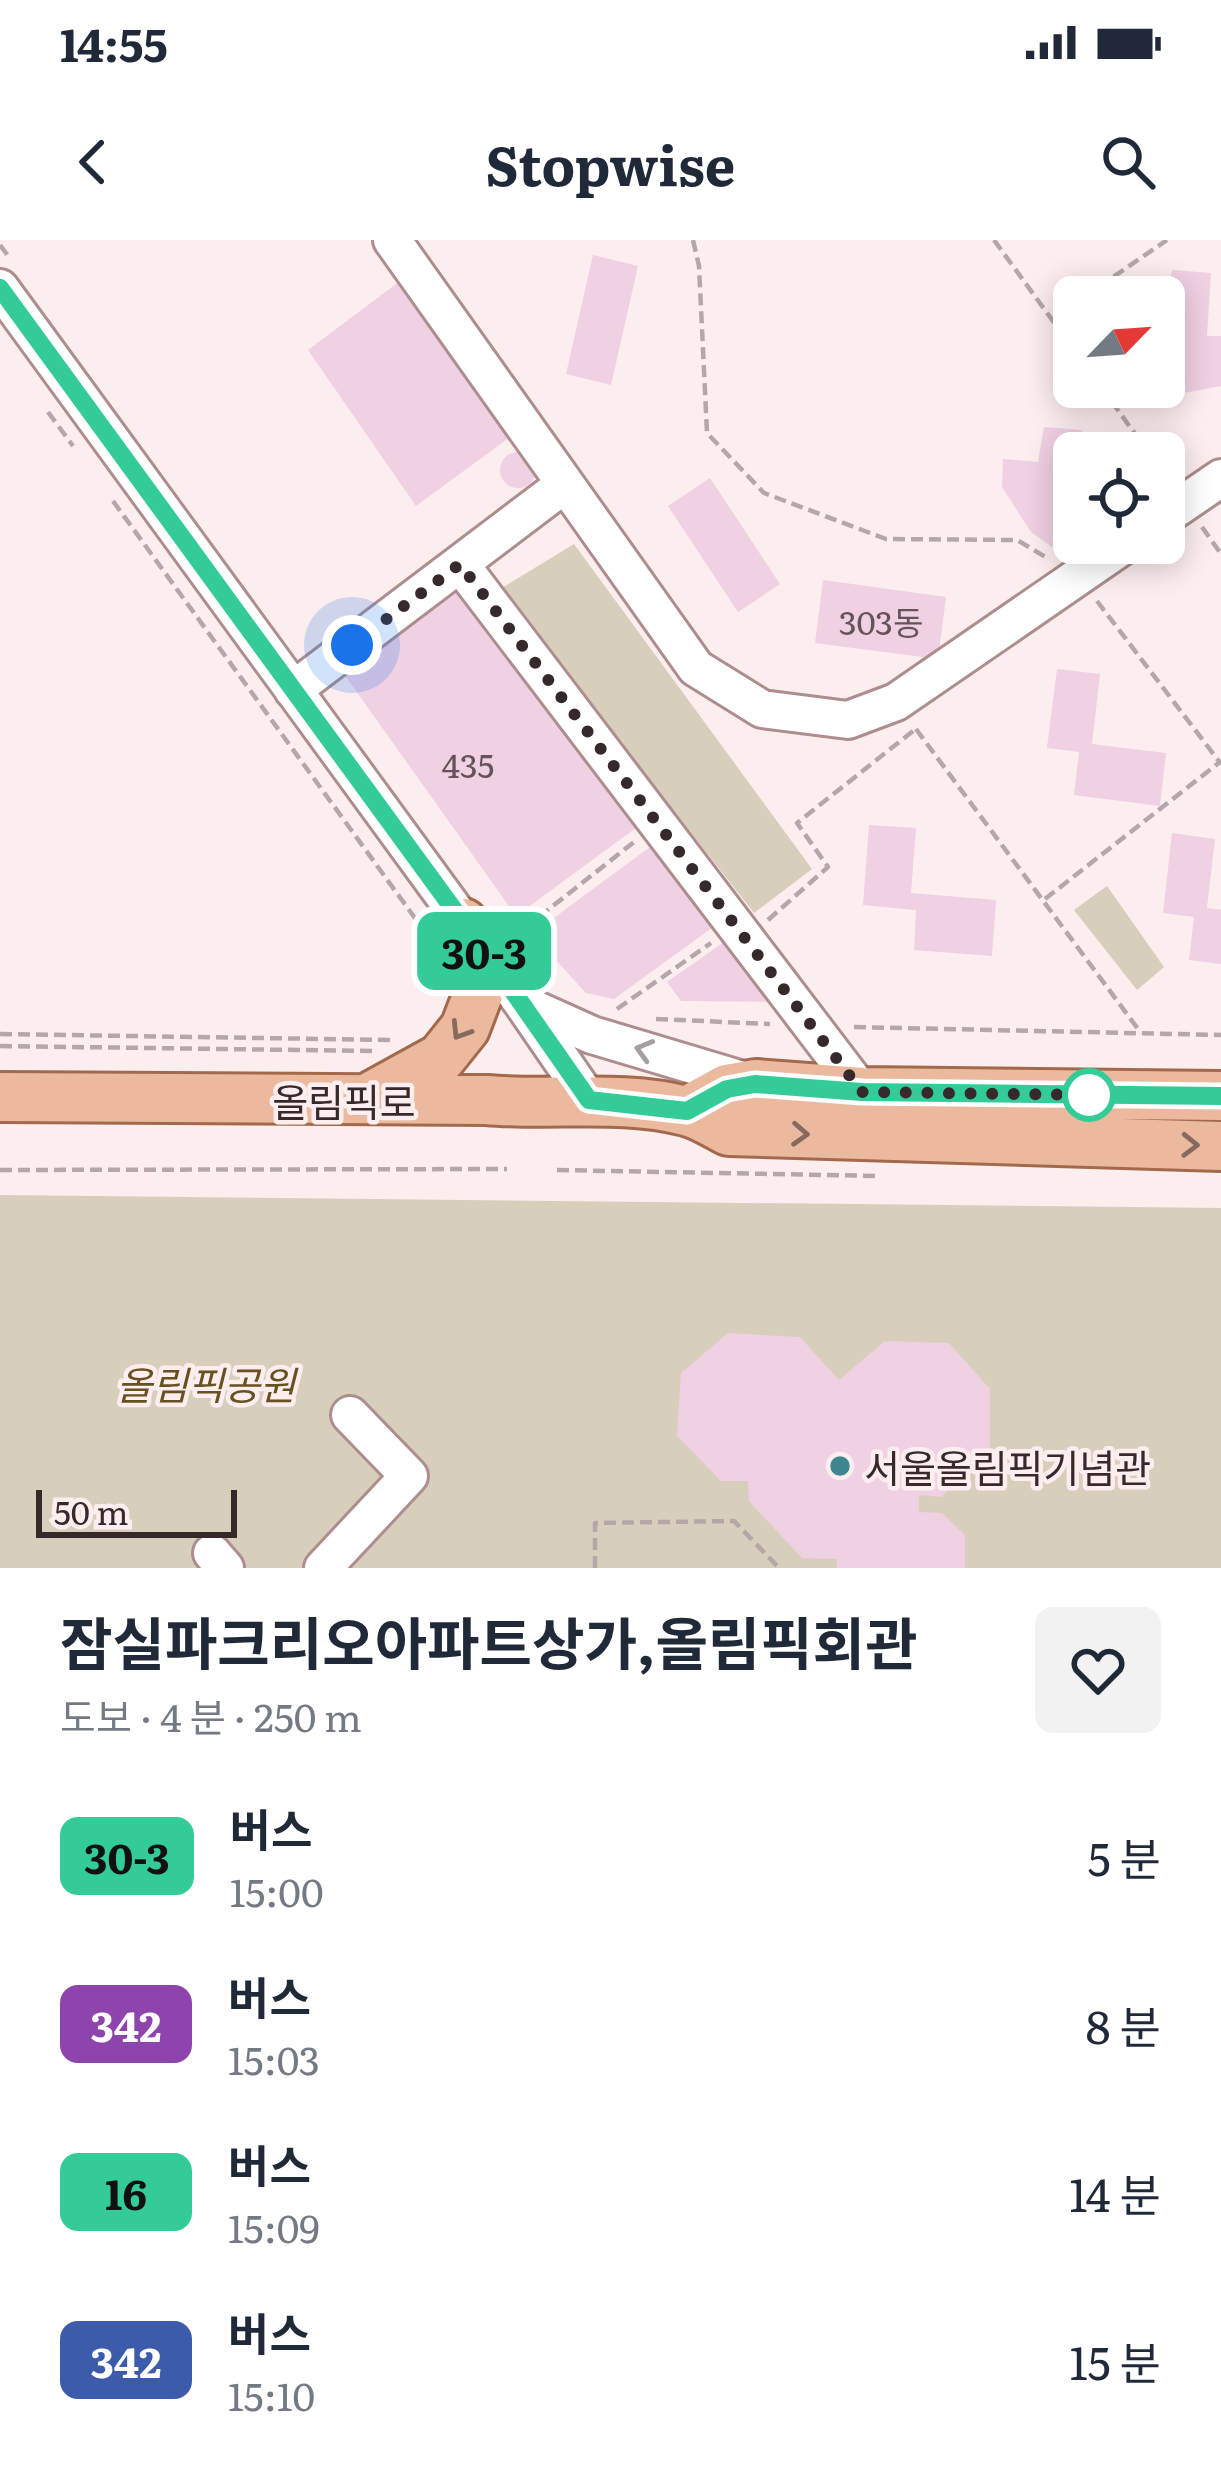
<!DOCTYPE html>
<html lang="ko">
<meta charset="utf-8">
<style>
:root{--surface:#fff;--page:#f2f2f3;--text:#1f2937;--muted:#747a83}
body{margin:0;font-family:Literata,"Noto Sans KR",serif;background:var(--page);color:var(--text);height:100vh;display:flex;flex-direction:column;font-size:45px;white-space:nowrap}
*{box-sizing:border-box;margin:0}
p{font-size:39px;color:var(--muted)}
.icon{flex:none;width:66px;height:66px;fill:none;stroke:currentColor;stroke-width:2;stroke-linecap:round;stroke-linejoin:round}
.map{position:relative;height:1328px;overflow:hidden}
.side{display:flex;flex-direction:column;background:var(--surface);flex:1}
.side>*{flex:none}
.badge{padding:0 24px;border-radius:18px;font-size:42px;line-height:78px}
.needle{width:78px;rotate:65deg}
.buttons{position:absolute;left:1053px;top:36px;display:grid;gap:24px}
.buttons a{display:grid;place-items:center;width:132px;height:132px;border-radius:18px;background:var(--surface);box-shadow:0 6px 30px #0003;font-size:60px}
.scale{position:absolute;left:36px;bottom:30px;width:201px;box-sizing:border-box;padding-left:12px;border:6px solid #36292a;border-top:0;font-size:33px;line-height:42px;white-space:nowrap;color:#36292a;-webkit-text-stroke:9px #fcedee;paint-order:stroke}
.you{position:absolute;width:60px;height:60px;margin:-30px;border:9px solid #fff;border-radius:50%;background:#1a73e8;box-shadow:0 0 0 18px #1a73e833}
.map>.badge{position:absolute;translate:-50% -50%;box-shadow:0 0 0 6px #fff}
.round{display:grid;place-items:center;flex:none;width:126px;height:126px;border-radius:18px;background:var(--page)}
.headline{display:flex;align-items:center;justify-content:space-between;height:204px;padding:0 60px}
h1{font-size:57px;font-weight:700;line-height:90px}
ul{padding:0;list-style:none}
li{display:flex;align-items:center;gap:36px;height:168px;padding:0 60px}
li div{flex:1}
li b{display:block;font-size:45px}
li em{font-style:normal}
li .badge{min-width:132px;font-weight:700;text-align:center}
.status{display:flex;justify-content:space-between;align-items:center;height:84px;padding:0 60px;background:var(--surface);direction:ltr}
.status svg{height:33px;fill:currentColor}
header{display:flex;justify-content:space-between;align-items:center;height:156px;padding:0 60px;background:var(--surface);font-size:54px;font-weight:700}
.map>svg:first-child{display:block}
.green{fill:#d8cebc}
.building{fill:#f0d0e3}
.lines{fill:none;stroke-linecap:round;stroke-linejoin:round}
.minor-casing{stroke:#ad8d8e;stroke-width:42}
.major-casing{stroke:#a3694c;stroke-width:54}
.path{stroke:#b5a7a8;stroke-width:4.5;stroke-dasharray:12 6;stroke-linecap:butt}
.minor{stroke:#fff;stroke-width:36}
.major{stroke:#ebba9e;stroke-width:48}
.oneway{stroke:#876a5e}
.oneway2{stroke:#a59f9f}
.line-casing{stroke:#fff;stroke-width:27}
.line{stroke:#3c9;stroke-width:18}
.walk{stroke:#36292a;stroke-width:12;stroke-dasharray:0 21.6}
.stop-dot{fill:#fff;stroke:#3c9;stroke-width:6}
.poi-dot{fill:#3e858e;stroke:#fcedee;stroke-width:4.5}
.labels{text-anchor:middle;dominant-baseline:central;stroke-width:9;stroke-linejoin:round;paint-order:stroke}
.number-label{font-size:33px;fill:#645358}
.street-label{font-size:39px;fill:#36292a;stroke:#fcedee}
.park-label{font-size:39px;font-style:italic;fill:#685120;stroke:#fcedee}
.poi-label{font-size:39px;fill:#36292a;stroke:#fcedee;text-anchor:start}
</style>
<div class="status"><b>14:55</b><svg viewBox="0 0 49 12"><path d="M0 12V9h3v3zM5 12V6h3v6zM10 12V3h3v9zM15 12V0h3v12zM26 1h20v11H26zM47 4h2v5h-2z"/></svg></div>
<header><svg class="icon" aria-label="back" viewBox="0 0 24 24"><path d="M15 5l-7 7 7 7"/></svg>Stopwise<svg class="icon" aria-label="search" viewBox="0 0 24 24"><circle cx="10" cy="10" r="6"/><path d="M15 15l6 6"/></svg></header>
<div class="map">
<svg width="1221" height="1328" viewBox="0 0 1221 1328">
<rect width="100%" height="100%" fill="#fcedee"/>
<!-- green -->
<path class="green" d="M574,304L812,629L754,673L500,349Z
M1107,646L1164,727L1137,750L1074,670Z
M0,955L1221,968V1328H0Z"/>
<!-- building -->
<path class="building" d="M593,15L638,26L611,145L566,134Z
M1172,30L1211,33L1207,96H1221V146L1184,153L1164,138V64H1166Z
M400,41L510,197L416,266L308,110Z
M1044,187L1082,190L1081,213H1074V307L1056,310L1031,292L1002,247L1003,219L1038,222Z
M500 230a18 18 0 1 1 36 0a18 18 0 1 1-36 0Z
M710,238L780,344L738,372L668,266Z
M823,340L946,357L938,419L815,403Z
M461,347L640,585L516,676L344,434Z
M1057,429L1100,434L1092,504L1166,513L1160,566L1074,555L1079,512L1047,508Z
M869,585L916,588L911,653L996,660L992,716L914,710L916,670L863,665Z
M1172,593L1215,599L1207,668L1221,670V724L1189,720L1194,677L1163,673Z
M654,604L716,685L614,759L586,753L532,694Z
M734,695L781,762L681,761L667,742Z
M728,1093L800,1097L839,1140L885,1101L949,1103L990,1149V1210L941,1257L919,1255V1272L942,1273L965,1295V1328H837V1319L802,1318L749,1261L748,1241H721L677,1196L681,1133Z"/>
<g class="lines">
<!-- minor casing -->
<g class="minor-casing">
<path id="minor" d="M392,0L696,428L762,469L848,480L896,462L1127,303
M0,48L523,764L589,860
M1164,277L1221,238
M460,324L862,852
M293,450L565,244
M523,764L592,795L756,844
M212,1313L225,1328
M323,1328L409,1236L350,1175"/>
</g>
<!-- major casing -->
<g class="major-casing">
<path id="major" d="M372,856L441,818L465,788L483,741L463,683
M0,857L487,860C552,866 622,854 686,871C700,874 715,884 729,891L1221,906
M687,871L727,849L756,844L862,852L1221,856"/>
</g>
<!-- path -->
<path class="path" d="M693,0L699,26L707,193L764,253L886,299L1017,300L1049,319
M994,0L1074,110
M0,5L9,17
M1084,57L1167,0
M1063,71L1074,64
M1101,147L1149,213
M48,172L73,206
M113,261L425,692
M1202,287L1221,314
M1097,361L1221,524
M916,489L1141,793
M1045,659L1220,522
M768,680L828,627L797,583L913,491
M511,699L634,602
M617,769L711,703
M656,779L770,784
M854,787L1221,795
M0,794L390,800
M0,806L372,811
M0,930L507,929
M557,930L881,936
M595,1328V1283L734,1281L779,1328"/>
<!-- minor -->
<use href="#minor" class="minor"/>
<!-- major -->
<use href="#major" class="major"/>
</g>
<!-- one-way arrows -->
<defs><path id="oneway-chevron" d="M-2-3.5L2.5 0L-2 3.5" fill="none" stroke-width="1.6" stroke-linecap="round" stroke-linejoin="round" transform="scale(3)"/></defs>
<g class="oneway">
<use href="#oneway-chevron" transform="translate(460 791) rotate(122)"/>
<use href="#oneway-chevron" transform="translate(800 894) rotate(3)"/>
<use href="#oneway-chevron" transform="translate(1190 905) rotate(1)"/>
</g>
<use class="oneway2" href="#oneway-chevron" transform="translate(644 810) rotate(-164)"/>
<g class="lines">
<!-- line casing -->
<g class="line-casing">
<path id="line" d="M0,48L503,737L589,860L687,871L727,849L755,844L862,852L1221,856"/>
</g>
<!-- line -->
<use href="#line" class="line"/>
<!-- walk -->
<path class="walk" d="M352,405L460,324L862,852L1089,855"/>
</g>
<!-- markers -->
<circle class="stop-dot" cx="1089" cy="855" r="24"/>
<circle class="poi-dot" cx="840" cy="1226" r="12"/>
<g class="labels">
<!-- number labels -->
<g class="number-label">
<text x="881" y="380">303동</text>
<text x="468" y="523">435</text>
</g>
<!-- street labels -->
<g class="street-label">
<text x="344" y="860">올림픽로</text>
</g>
<!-- park labels -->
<g class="park-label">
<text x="206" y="1143">올림픽공원</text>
</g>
<!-- poi labels -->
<g class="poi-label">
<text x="864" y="1226">서울올림픽기념관</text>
</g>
</g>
</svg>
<div class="buttons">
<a><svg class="needle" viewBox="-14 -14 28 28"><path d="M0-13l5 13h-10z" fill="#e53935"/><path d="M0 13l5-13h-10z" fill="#747a83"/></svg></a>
<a><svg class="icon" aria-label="locate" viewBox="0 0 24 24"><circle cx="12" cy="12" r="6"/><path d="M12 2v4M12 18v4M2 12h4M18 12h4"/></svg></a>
</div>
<div class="scale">50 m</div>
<div class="you" style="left:352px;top:405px"></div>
<b class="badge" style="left:484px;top:711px;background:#3c9;color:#111">30-3</b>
</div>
<section class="side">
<div class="headline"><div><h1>잠실파크리오아파트상가,올림픽회관</h1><p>도보 · 4 분 · 250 m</p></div><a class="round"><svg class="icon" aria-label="heart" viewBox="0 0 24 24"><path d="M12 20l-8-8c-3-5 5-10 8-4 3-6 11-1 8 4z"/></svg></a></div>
<ul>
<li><span class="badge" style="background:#3c9;color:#111">30-3</span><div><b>버스</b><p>15:00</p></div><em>5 분</em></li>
<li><span class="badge" style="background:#8e44ad;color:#fff">342</span><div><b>버스</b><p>15:03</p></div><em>8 분</em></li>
<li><span class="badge" style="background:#3c9;color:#111">16</span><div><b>버스</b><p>15:09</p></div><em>14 분</em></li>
<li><span class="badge" style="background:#3d5bab;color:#fff">342</span><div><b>버스</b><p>15:10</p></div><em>15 분</em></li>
</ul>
</section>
